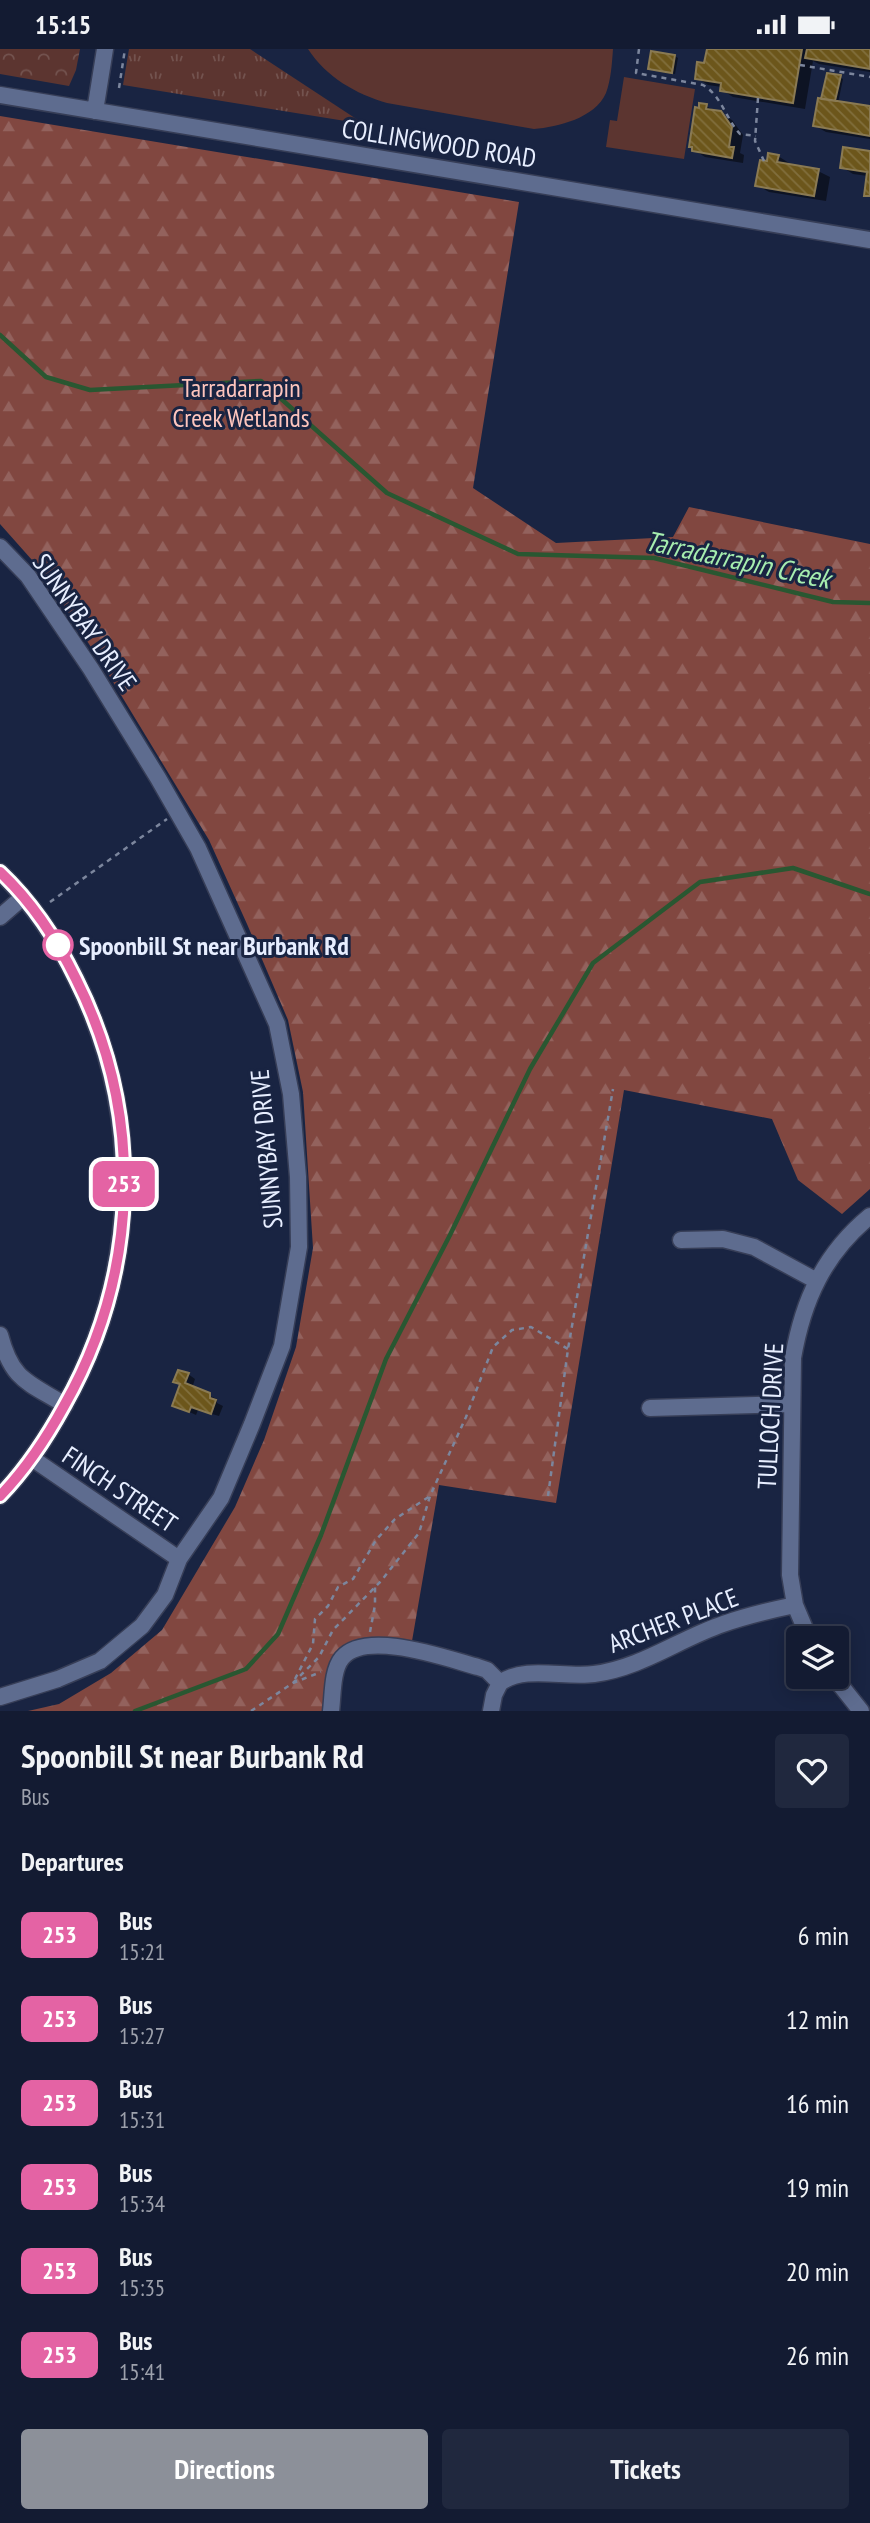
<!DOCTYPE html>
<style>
:root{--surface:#131b32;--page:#20283e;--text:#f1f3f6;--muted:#9da1ac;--line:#32394d;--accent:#8c9099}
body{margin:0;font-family:"PT Sans Narrow",sans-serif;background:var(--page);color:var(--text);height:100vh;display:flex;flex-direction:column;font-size:26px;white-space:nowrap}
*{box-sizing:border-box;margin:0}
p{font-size:23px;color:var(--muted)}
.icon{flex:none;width:38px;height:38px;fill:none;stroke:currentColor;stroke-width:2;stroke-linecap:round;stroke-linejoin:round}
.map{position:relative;height:1662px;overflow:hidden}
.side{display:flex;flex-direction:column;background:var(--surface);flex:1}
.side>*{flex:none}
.badge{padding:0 14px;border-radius:10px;font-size:24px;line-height:46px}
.tools{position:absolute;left:786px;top:1577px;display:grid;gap:14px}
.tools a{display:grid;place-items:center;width:63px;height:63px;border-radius:7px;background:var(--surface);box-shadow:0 4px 18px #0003,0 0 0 2px var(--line);font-size:35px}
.map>.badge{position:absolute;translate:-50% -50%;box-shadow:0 0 0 4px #fff}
h2{padding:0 21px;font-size:26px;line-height:63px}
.round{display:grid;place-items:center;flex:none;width:74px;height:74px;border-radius:7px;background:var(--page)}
.head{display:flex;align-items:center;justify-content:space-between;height:119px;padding:0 21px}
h1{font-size:33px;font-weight:800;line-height:52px}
.cta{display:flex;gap:14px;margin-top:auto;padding:14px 21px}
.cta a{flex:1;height:80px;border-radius:7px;background:var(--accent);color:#fff;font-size:28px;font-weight:800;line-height:80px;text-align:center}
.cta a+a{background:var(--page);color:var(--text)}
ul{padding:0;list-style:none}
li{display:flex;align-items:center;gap:21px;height:84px;padding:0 21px}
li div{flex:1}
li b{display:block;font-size:26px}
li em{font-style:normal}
li .badge{min-width:77px;font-weight:700;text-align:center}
.status{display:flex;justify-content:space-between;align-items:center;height:49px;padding:0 35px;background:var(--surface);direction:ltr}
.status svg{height:19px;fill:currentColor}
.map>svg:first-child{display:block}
.grass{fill:url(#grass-tufts)}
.forest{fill:url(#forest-firs)}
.park{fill:url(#park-crowns)}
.garden{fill:#5c3530}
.shadow{fill:#0007}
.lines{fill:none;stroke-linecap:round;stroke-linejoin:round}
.stream{stroke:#295731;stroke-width:4.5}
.building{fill:url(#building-back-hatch);stroke:#8a7a53;stroke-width:2}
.minor-casing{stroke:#373e57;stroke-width:19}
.path{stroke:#7c869d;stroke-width:2.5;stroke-dasharray:5 5;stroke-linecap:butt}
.minor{stroke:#5e6c8f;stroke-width:16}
.line-casing{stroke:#fff;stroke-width:16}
.line{stroke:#e463a4;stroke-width:10}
.stop-dot{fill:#fff;stroke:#e463a4;stroke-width:3.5}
.labels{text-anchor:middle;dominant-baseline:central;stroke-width:6;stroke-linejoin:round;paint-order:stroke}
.street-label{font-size:26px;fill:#e7eeff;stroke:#192442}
.park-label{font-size:26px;fill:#fec5bd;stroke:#192442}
.stop-label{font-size:26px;font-weight:bold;fill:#e7eeff;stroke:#192442;text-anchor:start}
.water-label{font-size:28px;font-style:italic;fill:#a6edaf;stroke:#192442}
</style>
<div class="status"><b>15:15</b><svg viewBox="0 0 49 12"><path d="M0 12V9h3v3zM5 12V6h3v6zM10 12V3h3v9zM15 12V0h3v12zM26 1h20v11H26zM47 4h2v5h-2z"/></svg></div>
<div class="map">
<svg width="870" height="1662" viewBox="0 0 870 1662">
<defs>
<pattern id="grass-tufts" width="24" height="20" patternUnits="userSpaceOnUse" patternTransform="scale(1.75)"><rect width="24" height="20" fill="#5c3530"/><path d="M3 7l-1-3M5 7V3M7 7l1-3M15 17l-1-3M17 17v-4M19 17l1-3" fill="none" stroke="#73534f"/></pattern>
<pattern id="forest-firs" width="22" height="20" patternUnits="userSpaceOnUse" patternTransform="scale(1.75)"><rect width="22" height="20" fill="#814740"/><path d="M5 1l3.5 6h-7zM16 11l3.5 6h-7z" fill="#93625d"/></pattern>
<pattern id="park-crowns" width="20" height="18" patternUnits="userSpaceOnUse" patternTransform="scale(1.75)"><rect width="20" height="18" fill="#5c3530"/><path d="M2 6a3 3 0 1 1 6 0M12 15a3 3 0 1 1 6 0" fill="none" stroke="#73534f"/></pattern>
<pattern id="building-back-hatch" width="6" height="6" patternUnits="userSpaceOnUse" patternTransform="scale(1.75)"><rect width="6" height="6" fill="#6c561b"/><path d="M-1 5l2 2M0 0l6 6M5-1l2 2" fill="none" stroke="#816f3d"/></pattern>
</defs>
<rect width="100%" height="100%" fill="#192442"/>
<!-- grass -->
<path class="grass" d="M129,0H250L364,75L123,36Z"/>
<!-- forest -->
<path class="forest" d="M0,67L519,153L473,439L556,494L673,488L689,458L870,495V1140L842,1165L798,1131L772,1070L624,1041L556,1454L439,1436L412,1592C339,1585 334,1590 323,1662H28L59,1655L111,1624L162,1581L235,1458L264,1391L296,1298L313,1199L303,1043L288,971L247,875L209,791L104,618L40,520L0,475Z"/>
<!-- park -->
<path class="park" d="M0,0H80L76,21L69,37L0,25Z"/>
<!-- garden -->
<path class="garden" d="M308,0H613C612,14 611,31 606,44C595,69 558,78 534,80L387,54C356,45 326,28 308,0Z
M624,28L695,40L684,110L606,98L610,71L617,72Z"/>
<!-- shadow -->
<path class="shadow" d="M708,0H870V23L819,15L813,12L805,60L733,48L722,41V38L708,36L697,29L706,16Z
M675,7L678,9L675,25L650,19Z
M840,28L843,30L838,54L870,59V90L826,83L815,77L830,53Z
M706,57L732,71L743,86L740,104L744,106L743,114L705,108L694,101Z
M870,104V148L866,146L868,127L853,125L842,118Z
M778,107L789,114V117L818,122L830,128L826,152L769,143L757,136L768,114Z
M188,1325L195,1330L192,1339L217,1350V1354L223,1357L219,1367L198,1361L196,1366L174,1356Z"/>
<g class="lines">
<!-- stream -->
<path class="stream" d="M0,286L46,328L90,341L261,332L387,444L518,505L654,509L833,553L870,554
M135,1662L246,1620L278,1585L321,1486L386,1310L450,1186L530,1020L593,914L700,833L793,819L870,845"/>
</g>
<!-- building -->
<path class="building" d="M707,0H802L793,54L720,42L721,34L695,30L697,13L704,14Z
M807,0H870V20L805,9Z
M651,2L675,6L672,24L648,20Z
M827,24L841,26L835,52L821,50Z
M818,49L870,57V87L813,77Z
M699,54L707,55L706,60L721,62L732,78L729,98H734L732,109L692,102V98H689L695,58L699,59Z
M843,98L870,102V147H864L867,123L840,119Z
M768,104L779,106L777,113L819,120L814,147L755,137L760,111L767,112Z
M178,1321L189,1324L185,1334L210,1344V1349L216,1351L211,1365L191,1358L189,1363L172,1357L180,1335L173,1333Z"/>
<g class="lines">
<!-- minor casing -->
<g class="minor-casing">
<path id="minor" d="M0,46L870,191
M95,62L105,0
M0,498L28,527L91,620L158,729L198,799L277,975L291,1045L298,1128L299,1198L282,1297L252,1375L221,1449L179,1510L165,1546L142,1577L100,1612L58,1630L0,1648
M0,823C31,853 57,891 76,930C144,1067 139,1225 64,1357C46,1390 26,1420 0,1447
M0,868L23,848
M681,1191L723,1190L754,1198L815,1231
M0,1286C12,1332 28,1333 65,1356
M650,1359L791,1355
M33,1410L179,1510
M809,1589L795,1556L790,1526L793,1309C803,1251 824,1205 870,1167
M834,1628L861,1662
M331,1662C333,1646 332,1621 342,1609C366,1580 448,1610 478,1618L487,1621L500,1634C524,1616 564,1629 594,1625C641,1619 679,1590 723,1575C746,1567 771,1561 795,1556
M491,1662L494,1646L500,1634"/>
</g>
<!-- path -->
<path class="path" d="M639,0L636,24L703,36C721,46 726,70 740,85L756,87
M800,16L870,28
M119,39L125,0
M758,49L755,92L764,112
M50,853L167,770
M548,1447L568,1300L613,1040
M370,1583L375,1556V1538
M295,1630L313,1595L315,1570L328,1557L338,1538L353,1530L376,1491L395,1470L430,1447
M293,1634L319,1608L333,1581L381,1532L419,1484L430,1447L466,1368L493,1298L512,1281L531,1278L568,1300
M251,1662L293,1634L321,1623"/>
<!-- minor -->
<use href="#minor" class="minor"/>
</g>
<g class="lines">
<!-- line casing -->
<g class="line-casing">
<path id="line" d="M0,823C32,853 57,891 76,930C145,1067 139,1225 64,1357C46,1390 26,1420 0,1447"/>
</g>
<!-- line -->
<use href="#line" class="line"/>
</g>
<!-- markers -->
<circle class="stop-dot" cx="58" cy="896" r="14"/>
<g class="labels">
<!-- street labels -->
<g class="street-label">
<text transform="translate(439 94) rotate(9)">COLLINGWOOD ROAD</text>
<text transform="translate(85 573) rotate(55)">SUNNYBAY DRIVE</text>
<text transform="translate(266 1100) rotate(-95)">SUNNYBAY DRIVE</text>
<text transform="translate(770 1367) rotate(-87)">TULLOCH DRIVE</text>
<text transform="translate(120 1440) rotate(34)">FINCH STREET</text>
<text transform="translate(673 1571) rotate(-21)">ARCHER PLACE</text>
</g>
<!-- park labels -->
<g class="park-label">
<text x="241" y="338">Tarradarrapin<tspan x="241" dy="30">Creek Wetlands</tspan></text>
</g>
<!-- stop labels -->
<g class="stop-label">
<text x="79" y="896">Spoonbill St near Burbank Rd</text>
</g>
<!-- water labels -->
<g class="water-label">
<text transform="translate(738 510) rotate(12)">Tarradarrapin Creek</text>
</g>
</g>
</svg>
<div class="tools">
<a><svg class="icon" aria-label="layers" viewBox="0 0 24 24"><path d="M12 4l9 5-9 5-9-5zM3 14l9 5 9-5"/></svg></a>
</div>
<b class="badge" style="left:124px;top:1135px;background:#e463a4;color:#fff">253</b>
</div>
<section class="side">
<div class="head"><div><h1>Spoonbill St near Burbank Rd</h1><p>Bus</p></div><a class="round"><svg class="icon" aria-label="heart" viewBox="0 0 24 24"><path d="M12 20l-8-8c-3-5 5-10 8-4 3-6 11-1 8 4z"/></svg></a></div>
<h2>Departures</h2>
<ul>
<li><span class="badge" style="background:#e463a4;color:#fff">253</span><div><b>Bus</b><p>15:21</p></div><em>6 min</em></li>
<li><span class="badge" style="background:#e463a4;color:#fff">253</span><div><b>Bus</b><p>15:27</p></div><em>12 min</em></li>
<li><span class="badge" style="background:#e463a4;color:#fff">253</span><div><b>Bus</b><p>15:31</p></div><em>16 min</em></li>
<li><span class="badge" style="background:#e463a4;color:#fff">253</span><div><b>Bus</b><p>15:34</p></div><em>19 min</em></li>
<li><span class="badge" style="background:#e463a4;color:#fff">253</span><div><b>Bus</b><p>15:35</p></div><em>20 min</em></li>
<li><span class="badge" style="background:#e463a4;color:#fff">253</span><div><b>Bus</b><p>15:41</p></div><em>26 min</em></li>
</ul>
<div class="cta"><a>Directions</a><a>Tickets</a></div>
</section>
